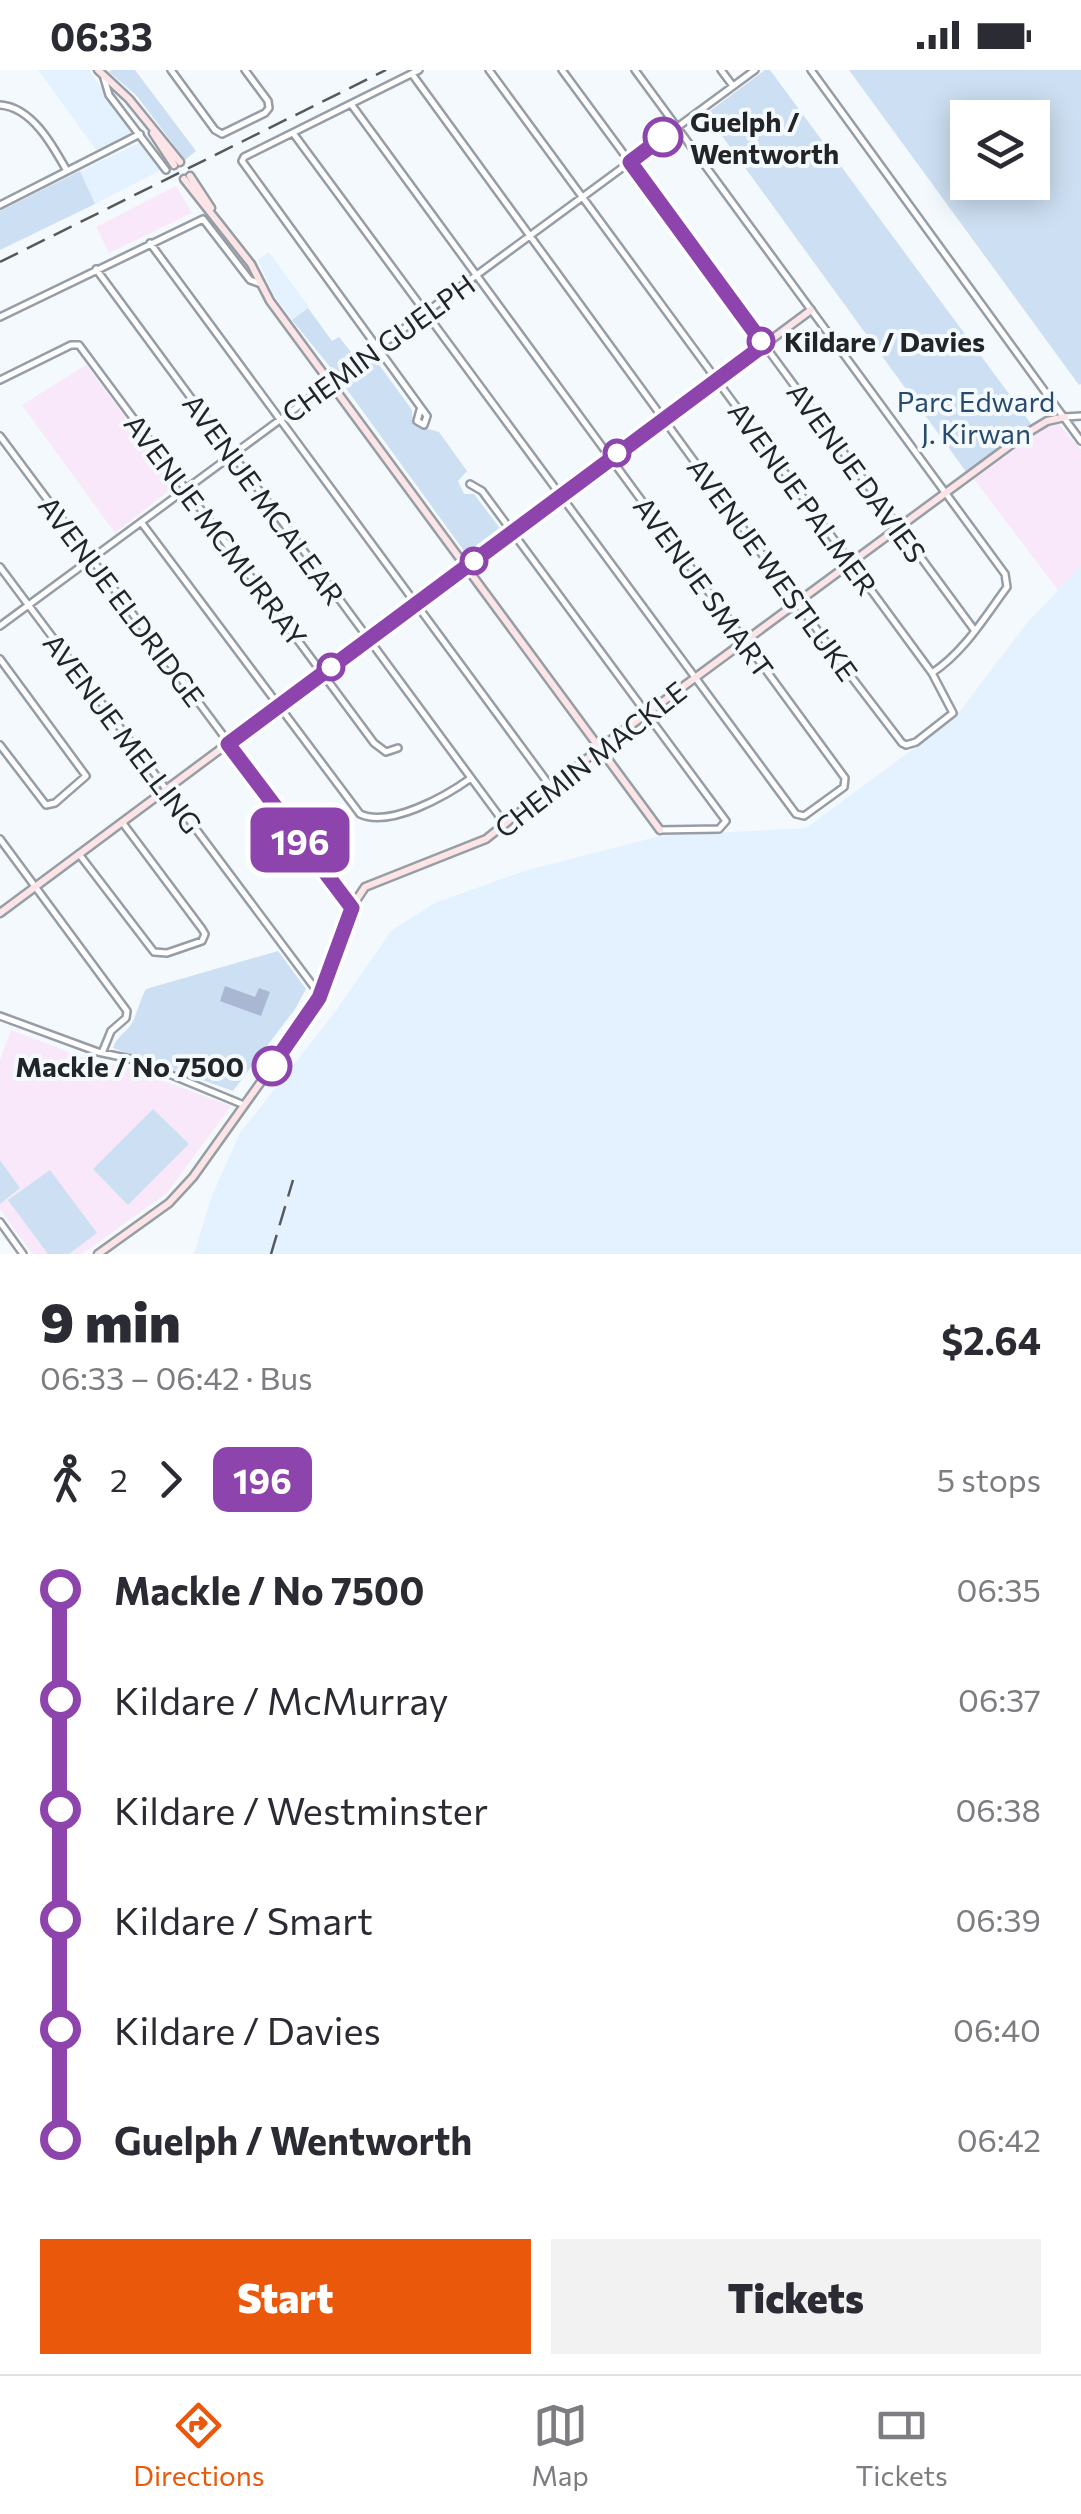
<!DOCTYPE html>
<meta charset="utf-8">
<style>
:root{--surface:#fff;--page:#f2f2f3;--text:#2b2b33;--muted:#7c7c81;--line:#e1e1e2;--accent:#ea580c}
body{margin:0;font-family:Commissioner,sans-serif;background:var(--page);color:var(--text);height:100vh;display:flex;flex-direction:column;font-size:38px;white-space:nowrap}
*{box-sizing:border-box;margin:0}
p{font-size:32px;color:var(--muted)}
.icon{flex:none;width:55px;height:55px;fill:none;stroke:currentColor;stroke-width:2;stroke-linecap:round;stroke-linejoin:round}
.map{position:relative;height:1184px;overflow:hidden}
.sheet{display:flex;flex-direction:column;background:var(--surface);flex:1}
.sheet>*{flex:none}
.badge{padding:0 20px;border-radius:15px;font-size:35px;line-height:65px}
.controls{position:absolute;left:950px;top:30px;display:grid;gap:20px}
.controls a{display:grid;place-items:center;width:100px;height:100px;border-radius:0px;background:var(--surface);box-shadow:0 5px 25px #0003;font-size:50px}
.map>.badge{position:absolute;translate:-50% -50%;box-shadow:0 0 0 5px #fff}
.legs{display:flex;align-items:center;gap:15px;height:110px;padding:0 40px;font-size:32px}
.legs p{margin-inline-start:auto}
.summary{display:flex;align-items:center;justify-content:space-between;height:170px;padding:0 40px}
h1{font-size:55px;font-weight:800;line-height:75px}
.action{display:flex;gap:20px;margin-top:auto;padding:20px 40px}
.action a{flex:1;height:115px;border-radius:0px;background:var(--accent);color:#fff;font-size:40px;font-weight:800;line-height:115px;text-align:center}
.action a+a{background:var(--page);color:var(--text)}
ul{padding:0 40px;list-style:none}
li{display:flex;align-items:center;gap:35px;height:110px;font-size:38px}
li i{display:grid;place-items:center;width:15px;height:100%;margin:0 12px;background:currentColor}
li i::after{content:'';width:25px;height:25px;margin:-12px;border:8px solid;border-radius:50%;background:var(--surface)}
li p{margin-inline-start:auto}
li:first-child i{background:linear-gradient(#0000 50%,currentColor 0)}
li:last-child i{background:linear-gradient(currentColor 50%,#0000 0)}
.status{display:flex;justify-content:space-between;align-items:center;height:70px;padding:0 50px;background:var(--surface);direction:ltr}
.status svg{height:28px;fill:currentColor}
.tabs{display:flex;justify-content:space-around;align-items:center;height:140px;border-top:2px solid var(--line);background:var(--surface);font-size:28px;color:var(--muted)}
.tabs a{display:grid;justify-items:center;gap:5px}
.tabs .current{color:var(--accent)}
.map>svg:first-child{display:block}
.built{fill:#e4f1ff}
.education{fill:#f9e8fa}
.green{fill:#cddff2;fill-rule:evenodd}
.water{fill:#a9b7d3}
.lines{fill:none;stroke-linecap:round;stroke-linejoin:round}
.street-casing{stroke:#969da4;stroke-width:10}
.secondary-casing{stroke:#969da4;stroke-width:11}
.street{stroke:#fff;stroke-width:5}
.secondary{stroke:#fde4e6;stroke-width:6}
.rail{stroke:#55595b;stroke-width:2.5;stroke-dasharray:20 10;stroke-linecap:butt}
.line-1-casing{stroke:#fff;stroke-width:22}
.line-1{stroke:#8e44ad;stroke-width:15}
.stop-1-dot{fill:#fff;stroke:#8e44ad;stroke-width:5}
.labels{text-anchor:middle;dominant-baseline:central;stroke-width:8;stroke-linejoin:round;paint-order:stroke}
.stop-label{font-size:28px;font-weight:bold;fill:#222527;stroke:#f4f9fd;text-anchor:start}
.street-label{font-size:28px;fill:#222527;stroke:#f4f9fd}
.park-label{font-size:28px;fill:#264b6f;stroke:#f4f9fd}
</style>
<div class="status"><b>06:33</b><svg viewBox="0 0 49 12"><path d="M0 12V9h3v3zM5 12V6h3v6zM10 12V3h3v9zM15 12V0h3v12zM26 1h20v11H26zM47 4h2v5h-2z"/></svg></div>
<div class="map">
<svg width="1081" height="1184" viewBox="0 0 1081 1184">
<rect width="100%" height="100%" fill="#f4f9fd"/>
<!-- built -->
<path class="built" d="M38,0H89L130,59V64L97,81Z
M139,73L161,100L95,134L80,101Z
M269,182L309,237L292,250L272,222L258,190Z
M1081,496V1184H194L211,1128L240,1063L335,942L392,860L435,833L524,801L660,766L806,758L954,649L1027,553Z"/>
<!-- education -->
<path class="education" d="M176,116L192,143L109,183L96,157Z
M86,295L176,415L115,463L22,335Z
M1058,353L1081,380V496L1058,520L974,409L1039,360Z
M11,960L95,992L124,996L231,1036L167,1123L82,1184H32L0,1139V990Z"/>
<!-- green -->
<path class="green" d="M112,0H135L196,81L185,90L137,26L109,2Z
M765,0H770L1032,355L967,403L706,44Z
M849,0H1081V314L1079,315ZM968,48H1032V112H968Z
M80,101L95,134L0,180V141Z
M308,238L332,271L339,267L355,287L335,303L292,250Z
M375,289L412,340L413,355L439,362L467,401L458,411L464,424H474L502,461L467,485L343,314Z
M278,881L306,919L295,939L233,1021L113,978C117,965 128,962 133,951C138,940 140,930 146,919Z
M153,1039L189,1074L128,1135L93,1099Z
M0,1090L20,1118L0,1134Z
M50,1100L97,1163L69,1184H48L8,1130Z"/>
<!-- water -->
<path class="water" d="M225,916L255,927L259,918L270,922L261,946L220,931Z"/>
<g class="lines">
<!-- street casing -->
<g class="street-casing">
<path id="street" d="M171,0L215,60L222,64L265,43L269,38L268,31L245,0
M419,0L244,87L242,91L427,346L424,355L417,351L420,340
M562,0L975,561
M635,0L1005,504L1007,517C984,548 964,582 932,603
M721,0L733,16
M811,0L1081,371
M412,4L850,605L902,673L906,675L916,672L953,643L932,603L489,0
M104,8L109,25L166,100
M0,35C32,37 53,76 67,101
M293,63L796,744L804,746L844,717L845,708L351,34
M0,135L140,64
M150,173L551,717
M96,199L505,754
M0,247L203,149L250,210L261,214
M0,310L71,275H79L374,673L386,682L398,678
M1065,347L1081,346
M0,366L352,838
M470,414L482,421L726,751L719,759L660,760
M141,452L360,744C390,758 446,726 471,708
M0,497L314,917L322,921
M0,556L755,0
M0,589L86,706L55,733L46,735L0,675
M0,769L127,941L126,948L111,961L102,983
M79,784L154,882L167,883L202,871L205,864L202,859L122,752
M0,946L98,982L135,990L244,1035
M0,1152L23,1184"/>
</g>
<!-- secondary casing -->
<g class="secondary-casing">
<path id="secondary" d="M98,0L129,29L180,92
M153,63L174,95
M190,106L211,138
M184,109L251,194L270,231L660,760
M0,843L811,240
M98,1184L169,1133L193,1107L315,936L355,832L365,817L486,769L604,675L1024,365L1047,351L1065,347"/>
</g>
<!-- street -->
<use href="#street" class="street"/>
<!-- secondary -->
<use href="#secondary" class="secondary"/>
<!-- rail -->
<path class="rail" d="M0,192L386,0
M271,1184L293,1110"/>
</g>
<g class="lines">
<!-- line-1 casing -->
<g class="line-1-casing">
<path id="line-1" d="M272,996L319,928L352,838L228,674L764,275L630,92L663,67"/>
</g>
<!-- line-1 -->
<use href="#line-1" class="line-1"/>
</g>
<!-- markers -->
<g class="stop-1-dot">
<circle cx="663" cy="67" r="18"/>
<circle cx="761" cy="271" r="12"/>
<circle cx="617" cy="383" r="12"/>
<circle cx="474" cy="491" r="12"/>
<circle cx="331" cy="597" r="12"/>
<circle cx="272" cy="996" r="18"/>
</g>
<g class="labels">
<!-- stop labels -->
<g class="stop-label">
<text x="690" y="51">Guelph /<tspan x="690" dy="32">Wentworth</tspan></text>
<text x="784" y="271">Kildare / Davies</text>
<text x="244" y="996" text-anchor="end">Mackle / No 7500</text>
</g>
<!-- street labels -->
<g class="street-label">
<text transform="translate(378 278) rotate(-36)">CHEMIN GUELPH</text>
<text transform="translate(857 402) rotate(54)">AVENUE DAVIES</text>
<text transform="translate(803 428) rotate(54)">AVENUE PALMER</text>
<text transform="translate(264 429) rotate(54)">AVENUE MCALEAR</text>
<text transform="translate(216 460) rotate(53)">AVENUE MCMURRAY</text>
<text transform="translate(773 499) rotate(54)">AVENUE WESTLUKE</text>
<text transform="translate(704 517) rotate(54)">AVENUE SMART</text>
<text transform="translate(122 531) rotate(53)">AVENUE ELDRIDGE</text>
<text transform="translate(123 663) rotate(53)">AVENUE MELLING</text>
<text transform="translate(590 689) rotate(-38)">CHEMIN MACKLE</text>
</g>
<!-- park labels -->
<g class="park-label">
<text x="976" y="331">Parc Edward<tspan x="976" dy="32">J. Kirwan</tspan></text>
</g>
</g>
</svg>
<div class="controls">
<a><svg class="icon" aria-label="layers" viewBox="0 0 24 24"><path d="M12 4l9 5-9 5-9-5zM3 14l9 5 9-5"/></svg></a>
</div>
<b class="badge" style="left:300px;top:770px;background:#8e44ad;color:#fff">196</b>
</div>
<section class="sheet">
<div class="summary"><div><h1>9 min</h1><p>06:33 – 06:42 · Bus</p></div><b>$2.64</b></div>
<div class="legs"><svg class="icon" aria-label="walk" viewBox="0 0 24 24"><circle cx="13" cy="4" r="2"/><path d="M13 8l-2 6 4 7M11 14l-3 7M7 12l3-4h3l4 4"/></svg>2<svg class="icon" aria-label="forward" viewBox="0 0 24 24"><path d="M9 5l7 7-7 7"/></svg><b class="badge" style="background:#8e44ad;color:#fff">196</b><p>5 stops</p></div>
<ul>
<li><i style="color:#8e44ad"></i><b>Mackle / No 7500</b><p>06:35</p></li>
<li><i style="color:#8e44ad"></i><span>Kildare / McMurray</span><p>06:37</p></li>
<li><i style="color:#8e44ad"></i><span>Kildare / Westminster</span><p>06:38</p></li>
<li><i style="color:#8e44ad"></i><span>Kildare / Smart</span><p>06:39</p></li>
<li><i style="color:#8e44ad"></i><span>Kildare / Davies</span><p>06:40</p></li>
<li><i style="color:#8e44ad"></i><b>Guelph / Wentworth</b><p>06:42</p></li>
</ul>
<div class="action"><a>Start</a><a>Tickets</a></div>
</section>
<nav class="tabs">
<a class="current"><svg class="icon" aria-label="directions" viewBox="0 0 24 24"><path d="M12 3l9 9-9 9-9-9zM9 14v-3h6M13 9l2 2-2 2"/></svg>Directions</a>
<a><svg class="icon" aria-label="map" viewBox="0 0 24 24"><path d="M3 6l6-2 6 2 6-2v14l-6 2-6-2-6 2zM9 4v14M15 6v14"/></svg>Map</a>
<a><svg class="icon" aria-label="tickets" viewBox="0 0 24 24"><path d="M3 7h18v10H3zM15 7v10"/></svg>Tickets</a>
</nav>
